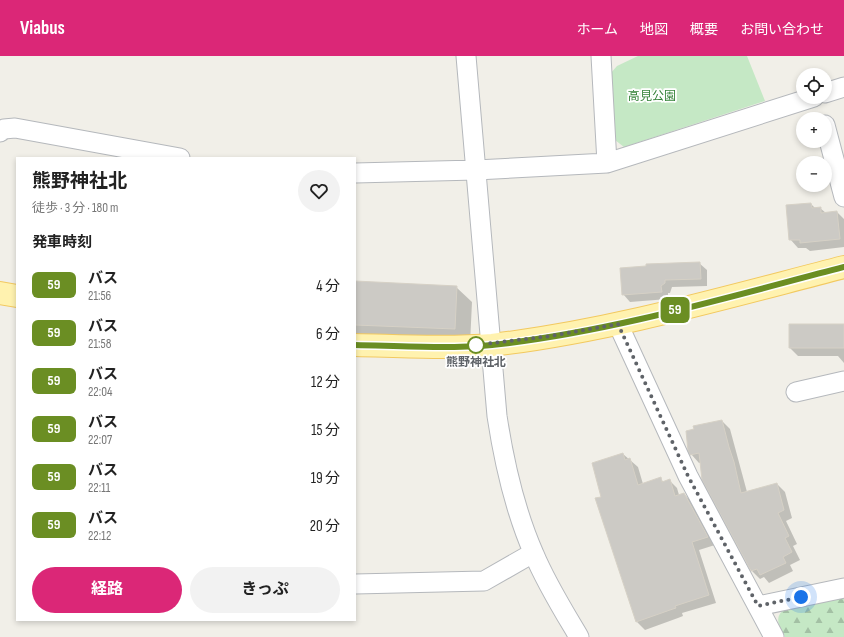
<!DOCTYPE html>
<html lang="ja">
<meta charset="utf-8">
<style>
:root{--surface:#fff;--page:#f2f2f2;--text:#222;--muted:#767676;--accent:#db2777}
body{margin:0;font-family:"Sofia Sans Condensed","Noto Sans JP",sans-serif;background:var(--page);color:var(--text);height:100vh;display:flex;flex-direction:column;font-size:15px;white-space:nowrap}
*{box-sizing:border-box;margin:0}
p{font-size:13px;color:var(--muted)}
.icon{flex:none;width:22px;height:22px;fill:none;stroke:currentColor;stroke-width:2;stroke-linecap:round;stroke-linejoin:round}
.map{position:relative;flex:1;overflow:hidden}
.details{position:absolute;left:16px;top:101px;width:340px;height:464px;display:flex;flex-direction:column;background:var(--surface);border-radius:0px;box-shadow:0 2px 6px #0003}
.details>*{flex:none}
.badge{padding:0 8px;border-radius:6px;font-size:14px;line-height:26px}
.buttons{position:absolute;left:796px;top:12px;display:grid;gap:8px}
.buttons a{display:grid;place-items:center;width:36px;height:36px;border-radius:50%;background:var(--surface);box-shadow:0 2px 6px #0003;font-size:20px}
.you{position:absolute;width:20px;height:20px;margin:-10px;border:3px solid #fff;border-radius:50%;background:#1a73e8;box-shadow:0 0 0 6px #1a73e833}
.map>.badge{position:absolute;translate:-50% -50%;box-shadow:0 0 0 2px #fff}
h2{padding:0 16px;font-size:15px;line-height:36px}
.round{display:grid;place-items:center;flex:none;width:42px;height:42px;border-radius:21px;background:var(--page)}
.overview{display:flex;align-items:center;justify-content:space-between;height:68px;padding:0 16px}
h1{font-size:19px;font-weight:700;line-height:30px}
.primary-button{display:flex;gap:8px;margin-top:auto;padding:8px 16px}
.primary-button a{flex:1;height:46px;border-radius:24px;background:var(--accent);color:#fff;font-size:16px;font-weight:700;line-height:46px;text-align:center}
.primary-button a+a{background:var(--page);color:var(--text)}
ul{padding:0;list-style:none}
li{display:flex;align-items:center;gap:12px;height:48px;padding:0 16px}
li div{flex:1}
li b{display:block;font-size:15px}
li em{font-style:normal}
li .badge{min-width:44px;font-weight:700;text-align:center}
header{display:flex;align-items:center;gap:24px;box-sizing:border-box;height:56px;padding:0 20px;background:var(--accent);color:#fff}
header strong{font-size:19px}
nav{display:flex;gap:22px;margin-inline-start:auto;font-size:14px}
.map>svg:first-child{display:block}
.forest{fill:url(#forest-firs)}
.green{fill:#c5e8c5}
.shadow{fill:#0003}
.building{fill:#cccac5;stroke:#d6d1c6}
.lines{fill:none;stroke-linecap:round;stroke-linejoin:round}
.street-casing{stroke:#b5b8bc;stroke-width:21}
.primary-casing{stroke:#f2c960;stroke-width:24}
.street{stroke:#fff;stroke-width:19}
.primary{stroke:#fff2af;stroke-width:22}
.line-casing{stroke:#fff;stroke-width:9}
.line{stroke:#6b8e23;stroke-width:6}
.walk{stroke:#5f6368;stroke-width:4;stroke-dasharray:0 7.2}
.stop-dot{fill:#fff;stroke:#6b8e23;stroke-width:2}
.labels{text-anchor:middle;dominant-baseline:central;stroke-width:3.5;stroke-linejoin:round;paint-order:stroke}
.park-label{font-size:12px;fill:#348238;stroke:#fff}
.stop-label{font-size:12px;font-weight:bold;fill:#5f6368;stroke:#fff}
</style>
<header>
<strong>Viabus</strong>
<nav><a>ホーム</a><a>地図</a><a>概要</a><a>お問い合わせ</a></nav>
</header>
<div class="map">
<svg width="844" height="581" viewBox="0 0 844 581">
<defs>
<pattern id="forest-firs" width="22" height="20" patternUnits="userSpaceOnUse"><rect width="22" height="20" fill="#c5e8c5"/><path d="M5 1l3.5 6h-7zM16 11l3.5 6h-7z" fill="#a3c0a4"/></pattern>
</defs>
<rect width="100%" height="100%" fill="#f1efe8"/>
<!-- forest -->
<path class="forest" d="M844,539V581H785C779,569 773,561 786,552Z"/>
<!-- green -->
<path class="green" d="M638,0H747L765,45L624,91L615,84L610,18L617,10Z"/>
<!-- shadow -->
<path class="shadow" d="M811,148L815,152H820L826,157L837,156L844,163V191L810,195L806,192H798L790,183Z
M699,207L707,214V230L672,231L670,237H668V243L630,246L623,238Z
M355,226L456,231L472,246L470,288L355,283Z
M844,269V307L838,300H798L790,292Z
M722,365L730,373L747,436L777,428L785,436L792,462L786,465L797,488L793,490L800,504L790,509L793,515L769,527L764,521L760,523L752,515L703,423L702,406L699,407L691,398Z
M623,398L638,411L643,428L660,423L664,426L669,424L677,432L679,439L684,438L692,446L715,489L699,494L716,547L682,557L683,560L678,562L645,574L637,566L597,443L603,441Z"/>
<!-- building -->
<path class="building" d="M811,147L812,152L821,151V157L837,155L840,183L800,187V184H789L786,149Z
M700,206L701,223L665,224V227L661,230L662,236L622,239L620,212L646,210V208Z
M355,225L457,230L455,273L355,269Z
M789,268H844V292H789Z
M722,364L729,391L734,406L741,437L777,427L784,454L778,457L789,480L785,482L792,496L783,501L786,507L760,519L757,513L751,515L702,424L699,397L690,399L688,395L686,375L694,373L693,370Z
M623,397L625,404L630,402L638,429L661,421L662,426L670,423L675,440L684,437L708,481L692,486L709,539L675,550L676,552L670,554L636,566L595,442L601,441L592,407Z"/>
<g class="lines">
<!-- street casing -->
<g class="street-casing">
<path id="street" d="M466,0L497,360C504,406 515,455 534,498C546,527 563,554 579,581
M825,37L844,31
M825,69L844,141
M0,76L4,73L15,72L180,102
M607,107L814,41
M355,117L476,114L607,107L601,0
M618,268L688,420L774,581
M796,336L844,325
M355,528L484,525L533,497
M758,550L844,532"/>
</g>
<!-- primary casing -->
<g class="primary-casing">
<path id="primary" d="M0,237L17,240
M355,289C400,290 447,293 492,289C611,275 727,241 844,211"/>
</g>
<!-- street -->
<use href="#street" class="street"/>
<!-- primary -->
<use href="#primary" class="primary"/>
</g>
<g class="lines">
<!-- line casing -->
<g class="line-casing">
<path id="line" d="M355,289C400,290 447,293 492,289C611,276 728,241 844,211"/>
</g>
<!-- line -->
<use href="#line" class="line"/>
<!-- walk -->
<path class="walk" d="M476,289L551,280L618,268L688,420L758,550L801,541"/>
</g>
<!-- markers -->
<circle class="stop-dot" cx="476" cy="289" r="8"/>
<g class="labels">
<!-- park labels -->
<g class="park-label">
<text x="652" y="40">高見公園</text>
</g>
<!-- stop labels -->
<g class="stop-label">
<text x="476" y="306">熊野神社北</text>
</g>
</g>
</svg>
<div class="buttons">
<a><svg class="icon" aria-label="locate" viewBox="0 0 24 24"><circle cx="12" cy="12" r="6"/><path d="M12 2v4M12 18v4M2 12h4M18 12h4"/></svg></a>
<a>+</a>
<a>−</a>
</div>
<div class="you" style="left:801px;top:541px"></div>
<b class="badge" style="left:675px;top:254px;background:#6b8e23;color:#fff">59</b>
<section class="details">
<div class="overview"><div><h1>熊野神社北</h1><p>徒歩 · 3 分 · 180 m</p></div><a class="round"><svg class="icon" aria-label="heart" viewBox="0 0 24 24"><path d="M12 20l-8-8c-3-5 5-10 8-4 3-6 11-1 8 4z"/></svg></a></div>
<h2>発車時刻</h2>
<ul>
<li><span class="badge" style="background:#6b8e23;color:#fff">59</span><div><b>バス</b><p>21:56</p></div><em>4 分</em></li>
<li><span class="badge" style="background:#6b8e23;color:#fff">59</span><div><b>バス</b><p>21:58</p></div><em>6 分</em></li>
<li><span class="badge" style="background:#6b8e23;color:#fff">59</span><div><b>バス</b><p>22:04</p></div><em>12 分</em></li>
<li><span class="badge" style="background:#6b8e23;color:#fff">59</span><div><b>バス</b><p>22:07</p></div><em>15 分</em></li>
<li><span class="badge" style="background:#6b8e23;color:#fff">59</span><div><b>バス</b><p>22:11</p></div><em>19 分</em></li>
<li><span class="badge" style="background:#6b8e23;color:#fff">59</span><div><b>バス</b><p>22:12</p></div><em>20 分</em></li>
</ul>
<div class="primary-button"><a>経路</a><a>きっぷ</a></div>
</section>
</div>
